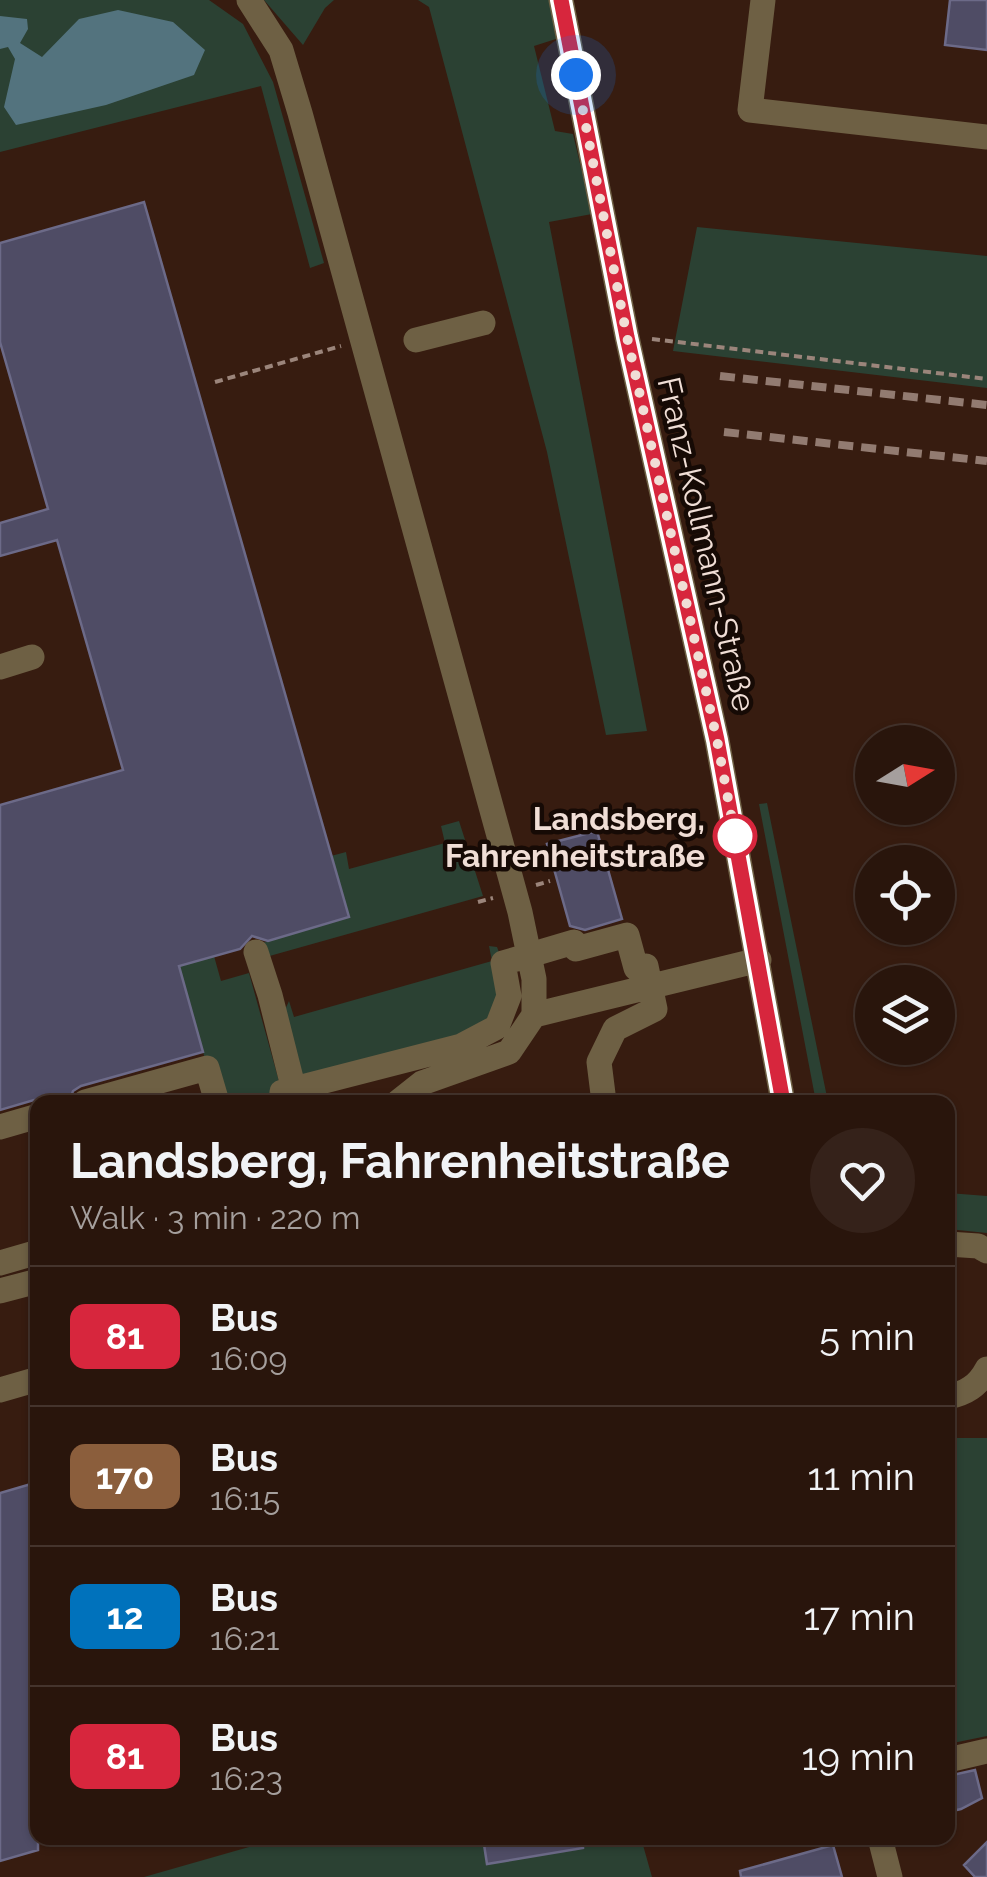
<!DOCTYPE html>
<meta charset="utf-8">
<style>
:root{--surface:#29150c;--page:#35221a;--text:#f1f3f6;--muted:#a59f9d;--line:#45342d}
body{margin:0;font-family:Raleway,sans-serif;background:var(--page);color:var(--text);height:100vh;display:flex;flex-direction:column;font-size:38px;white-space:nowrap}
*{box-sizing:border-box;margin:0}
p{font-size:32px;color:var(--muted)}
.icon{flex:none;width:55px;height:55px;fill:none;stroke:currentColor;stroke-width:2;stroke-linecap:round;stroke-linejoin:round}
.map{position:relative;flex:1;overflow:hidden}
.drawer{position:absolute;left:30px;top:1095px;width:925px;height:750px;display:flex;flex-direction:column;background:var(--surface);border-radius:20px;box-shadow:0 2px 8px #0004,0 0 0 2px var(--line)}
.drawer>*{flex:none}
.badge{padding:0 20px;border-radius:15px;font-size:35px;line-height:65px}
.needle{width:65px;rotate:79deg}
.tools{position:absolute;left:855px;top:725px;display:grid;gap:20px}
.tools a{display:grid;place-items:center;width:100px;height:100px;border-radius:50%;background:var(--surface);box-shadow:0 2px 8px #0004,0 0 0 2px var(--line);font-size:50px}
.you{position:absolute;width:50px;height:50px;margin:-25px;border:8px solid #fff;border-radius:50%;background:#1a73e8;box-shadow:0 0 0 15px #1a73e833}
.map>.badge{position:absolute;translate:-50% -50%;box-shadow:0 0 0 5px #fff}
.round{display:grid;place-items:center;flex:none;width:105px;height:105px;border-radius:52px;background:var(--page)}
.summary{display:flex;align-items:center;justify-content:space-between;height:170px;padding:0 40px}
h1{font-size:48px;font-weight:700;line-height:75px}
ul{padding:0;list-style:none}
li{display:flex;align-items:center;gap:30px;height:140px;padding:0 40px;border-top:2px solid var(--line)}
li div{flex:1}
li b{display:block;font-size:38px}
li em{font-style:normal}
li .badge{min-width:110px;font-weight:700;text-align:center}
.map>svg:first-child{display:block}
.green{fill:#2b4133}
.water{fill:#53737e}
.building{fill:#4f4c65;stroke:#6c6a88;stroke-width:2.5}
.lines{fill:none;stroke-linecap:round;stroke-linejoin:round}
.path{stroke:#9b857b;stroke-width:4;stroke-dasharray:8 5;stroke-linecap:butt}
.minor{stroke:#6e6044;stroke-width:25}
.rail{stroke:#927b71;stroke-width:8;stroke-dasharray:15 8;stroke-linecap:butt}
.line-casing{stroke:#fff;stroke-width:22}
.line{stroke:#d7263d;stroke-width:15}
.walk{stroke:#f0ded6;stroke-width:10;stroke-dasharray:0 18}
.stop-dot{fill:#fff;stroke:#d7263d;stroke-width:5}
.labels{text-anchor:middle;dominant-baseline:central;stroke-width:9;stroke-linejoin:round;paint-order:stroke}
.street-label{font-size:32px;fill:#f0ded6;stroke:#160a05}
.stop-label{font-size:32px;font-weight:bold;fill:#f0ded6;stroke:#160a05;text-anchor:end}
</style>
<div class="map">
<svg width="987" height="1877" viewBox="0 0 987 1877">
<rect width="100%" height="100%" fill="#371c10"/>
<!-- green -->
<path class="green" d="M0,0H209L243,24L273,82L324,263L310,268L261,86L0,152Z
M264,0H334L325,8L303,45Z
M418,0H551L559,38L534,46L555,131L573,134L592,214L549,222L647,731L606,735L547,452L429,7Z
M697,227L987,256V388L673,351Z
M767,803L828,1102H816L759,804Z
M459,821L483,896L266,957L262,943L349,917L331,856L346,852L349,869L445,843L441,826Z
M489,946L497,947L503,963L497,1027L303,1077L283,1014L289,1001L294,1017L492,961Z
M214,956L221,981L249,973L282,1092L281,1102H217L179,966Z
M948,1193L987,1196V1233L948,1229Z
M948,1438H987V1736L948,1744Z
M281,1838H641L652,1877H144Z"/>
<!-- water -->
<path class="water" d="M118,10L173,22L205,50L194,75L106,105L16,125L4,107L15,59L8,47L0,49V16L27,19L28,29L20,43L42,57L79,19Z"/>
<!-- building -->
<path class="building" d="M950,0H987V50L945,45Z
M144,202L349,917L268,941L252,936L240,949L179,966L203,1052L81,1086L73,1091L69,1102L34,1100L0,1110V805L123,770L57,540L0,556V523L48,509L0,342V243Z
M597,831L622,919L585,930L570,926L547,844Z
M38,1482V1850L0,1861V1493Z
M975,1770L982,1798L961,1809L948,1812V1776Z
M483,1838H583V1848L487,1864Z
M987,1842V1877H975L964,1865Z
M833,1845L842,1877H741L740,1871Z"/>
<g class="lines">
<!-- path -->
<path class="path" d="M652,339L987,379
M215,382L341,346
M536,885L550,881
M478,902L493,898"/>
<!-- minor -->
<path class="minor" d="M249,0L281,50L300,113L520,912L534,979V1015L509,1052L422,1083L398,1102
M561,0L627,337L717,740L783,1102
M763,0L750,110L987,137
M416,340L483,323
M0,667L32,657
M256,952L270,995L297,1102
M534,1015L759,960
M85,1102L207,1068L217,1102
M281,1102L282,1092L461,1046L497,1027L509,996L503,963L574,942L576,949L627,935L636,968L646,966L655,1009L615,1029L599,1062L604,1102
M0,1127L38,1116
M948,1244L978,1246L987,1251
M0,1263L38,1252
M0,1291L38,1281
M0,1390L38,1379
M948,1397C966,1393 978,1386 987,1369
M948,1760L987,1751
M880,1838L890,1877"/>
<!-- rail -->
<path class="rail" d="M720,376L987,405
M724,432L987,461"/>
</g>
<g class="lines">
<!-- line casing -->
<g class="line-casing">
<path id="line" d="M561,0L627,337L717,740L783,1102"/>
</g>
<!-- line -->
<use href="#line" class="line"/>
<!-- walk -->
<path class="walk" d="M576,75L627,337L717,740L735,836"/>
</g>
<!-- markers -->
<circle class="stop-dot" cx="735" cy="836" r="20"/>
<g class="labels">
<!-- street labels -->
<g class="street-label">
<text transform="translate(707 544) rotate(77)">Franz-Kollmann-Straße</text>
</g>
<!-- stop labels -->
<g class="stop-label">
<text x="705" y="818">Landsberg,<tspan x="705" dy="37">Fahrenheitstraße</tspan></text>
</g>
</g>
</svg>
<div class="tools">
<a><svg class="needle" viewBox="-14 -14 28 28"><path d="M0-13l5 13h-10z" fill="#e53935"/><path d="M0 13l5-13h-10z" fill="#a59f9d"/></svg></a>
<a><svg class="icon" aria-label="locate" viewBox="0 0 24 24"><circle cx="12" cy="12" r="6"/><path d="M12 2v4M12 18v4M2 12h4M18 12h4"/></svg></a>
<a><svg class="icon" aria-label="layers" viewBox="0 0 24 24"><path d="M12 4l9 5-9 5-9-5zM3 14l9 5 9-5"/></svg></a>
</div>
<div class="you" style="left:576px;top:75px"></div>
<section class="drawer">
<div class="summary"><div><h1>Landsberg, Fahrenheitstraße</h1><p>Walk · 3 min · 220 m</p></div><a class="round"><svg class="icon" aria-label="heart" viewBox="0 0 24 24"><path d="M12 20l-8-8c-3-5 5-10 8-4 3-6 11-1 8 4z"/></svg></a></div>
<ul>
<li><span class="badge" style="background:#d7263d;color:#fff">81</span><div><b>Bus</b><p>16:09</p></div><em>5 min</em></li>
<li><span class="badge" style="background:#8b5e3c;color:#fff">170</span><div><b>Bus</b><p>16:15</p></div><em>11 min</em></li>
<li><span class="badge" style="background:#0072bc;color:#fff">12</span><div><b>Bus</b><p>16:21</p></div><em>17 min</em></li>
<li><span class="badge" style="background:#d7263d;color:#fff">81</span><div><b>Bus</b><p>16:23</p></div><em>19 min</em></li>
</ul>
</section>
</div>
